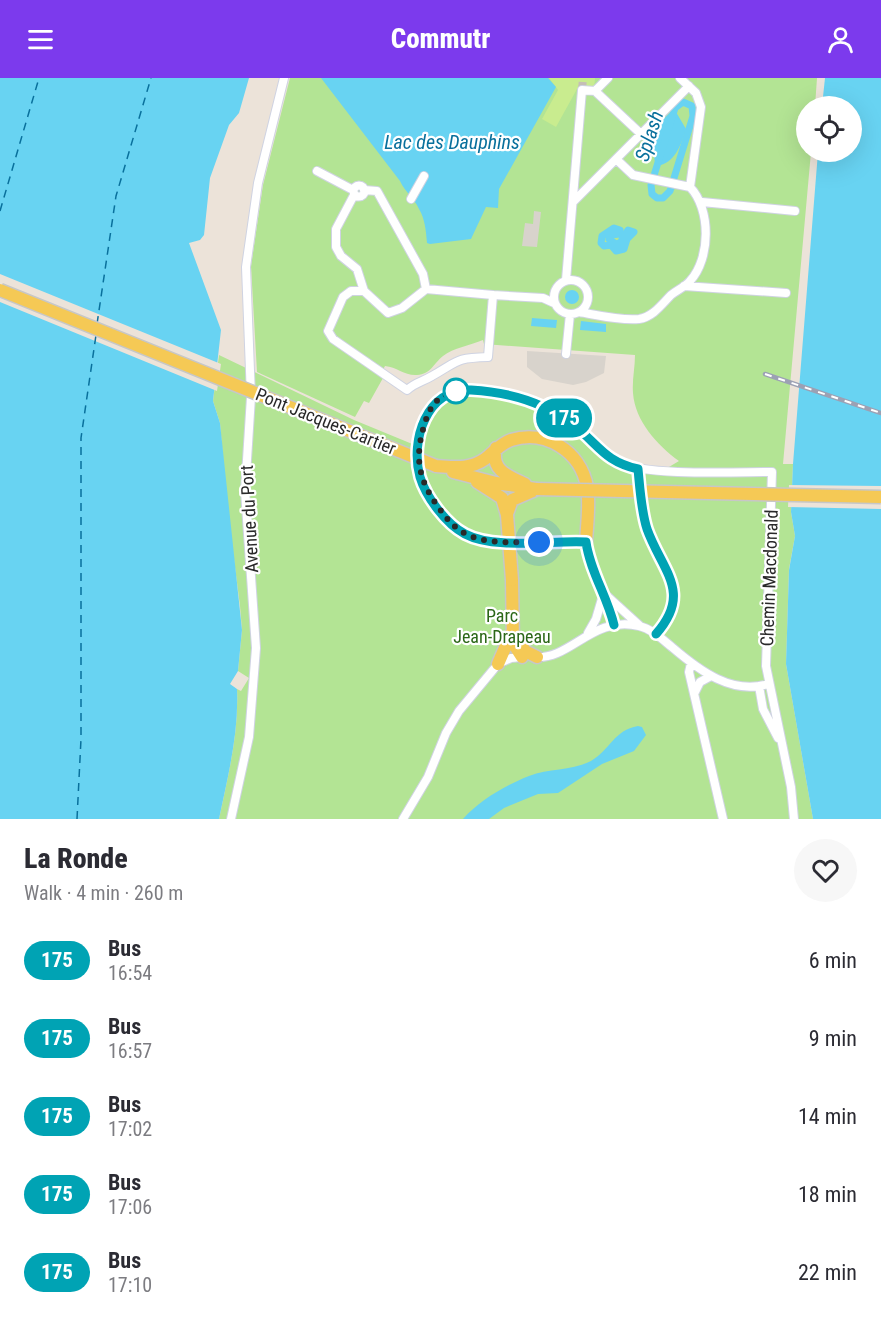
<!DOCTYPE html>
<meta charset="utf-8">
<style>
:root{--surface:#fff;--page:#f7f7f7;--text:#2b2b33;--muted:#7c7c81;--accent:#7c3aed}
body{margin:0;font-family:"Roboto Condensed",sans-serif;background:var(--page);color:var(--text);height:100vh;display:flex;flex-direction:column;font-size:22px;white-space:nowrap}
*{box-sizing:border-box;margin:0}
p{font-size:20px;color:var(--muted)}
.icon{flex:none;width:33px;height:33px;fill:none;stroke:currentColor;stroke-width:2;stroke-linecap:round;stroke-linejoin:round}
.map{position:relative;height:741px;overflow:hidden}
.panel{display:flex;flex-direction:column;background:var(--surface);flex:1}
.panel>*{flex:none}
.badge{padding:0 12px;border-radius:20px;font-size:21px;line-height:39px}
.controls{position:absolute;left:796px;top:18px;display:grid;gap:12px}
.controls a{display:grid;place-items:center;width:66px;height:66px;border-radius:50%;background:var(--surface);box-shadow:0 6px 24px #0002;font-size:30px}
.you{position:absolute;width:30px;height:30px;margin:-15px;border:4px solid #fff;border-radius:50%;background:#1a73e8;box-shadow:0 0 0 9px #1a73e833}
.map>.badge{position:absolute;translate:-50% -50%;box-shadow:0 0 0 3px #fff}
.round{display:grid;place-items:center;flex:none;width:63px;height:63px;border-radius:32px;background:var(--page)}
.headline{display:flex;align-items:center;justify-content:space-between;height:102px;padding:0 24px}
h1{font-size:28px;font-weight:800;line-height:45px}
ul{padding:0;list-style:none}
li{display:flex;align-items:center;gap:18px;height:78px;padding:0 24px}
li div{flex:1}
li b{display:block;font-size:22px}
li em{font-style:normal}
li .badge{min-width:66px;font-weight:700;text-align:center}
header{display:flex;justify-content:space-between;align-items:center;height:78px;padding:0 24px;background:var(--accent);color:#fff;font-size:27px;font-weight:800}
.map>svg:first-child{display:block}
.green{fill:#b3e494}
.pitch{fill:#c9ec8f}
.plaza{fill:#d8d3cc}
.water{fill:#68d3f2}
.pier{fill:#ece3d9}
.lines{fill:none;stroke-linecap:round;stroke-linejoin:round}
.canal{stroke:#68d3f2;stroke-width:7}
.ferry{stroke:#09709c;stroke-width:1.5;stroke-dasharray:8 6;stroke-linecap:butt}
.street-tunnel{stroke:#c5beb6;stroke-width:8;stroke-dasharray:8 4;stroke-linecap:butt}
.street-casing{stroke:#cfd3e2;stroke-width:10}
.primary-casing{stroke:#c7c7c7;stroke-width:15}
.street{stroke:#fff;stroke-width:8}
.primary{stroke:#f5c955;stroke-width:12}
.rail-casing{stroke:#9ca1b4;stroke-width:4.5}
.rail{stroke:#fff;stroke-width:2;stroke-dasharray:7;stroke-linecap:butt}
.primary-bridge-casing{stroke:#c7c7c7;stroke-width:15;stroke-linecap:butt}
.primary-bridge{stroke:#f5c955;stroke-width:12}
.line-casing{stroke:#fff;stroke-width:14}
.line{stroke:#00a3b4;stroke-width:9}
.walk{stroke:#292929;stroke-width:6;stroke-dasharray:0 10.8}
.stop-dot{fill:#fff;stroke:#00a3b4;stroke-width:3}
.labels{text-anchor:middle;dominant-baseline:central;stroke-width:4.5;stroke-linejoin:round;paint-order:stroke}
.street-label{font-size:18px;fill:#292929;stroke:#fff}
.park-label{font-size:18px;fill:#2b6717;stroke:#fff}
.water-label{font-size:20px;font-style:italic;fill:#09709c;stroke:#fff}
</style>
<header><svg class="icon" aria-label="menu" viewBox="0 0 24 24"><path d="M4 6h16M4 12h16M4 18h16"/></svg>Commutr<svg class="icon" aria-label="person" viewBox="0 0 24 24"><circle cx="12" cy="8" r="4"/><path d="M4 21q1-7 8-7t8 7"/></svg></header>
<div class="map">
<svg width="881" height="741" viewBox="0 0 881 741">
<rect width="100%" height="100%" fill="#ece3d9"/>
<!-- green -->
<path class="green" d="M290,0H817L815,28H807V74H811L783,386H793L791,434L795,458L789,491L786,586L813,741H219C228,698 239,655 237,611L241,613L249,600L238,593L242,552L240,528L227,427L220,345L213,323L219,277L354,342L422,370C426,358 428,338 438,328C469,299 541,328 570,350C588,363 601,385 623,392C646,400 660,395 679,383C657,367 635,343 633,315C632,302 635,290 635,277L484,266L483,262C471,267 453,270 443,278C433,286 431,296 417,297C405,298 397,289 385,288L380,297L383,300L369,325L364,323L355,339L257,294L251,188L263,107Z"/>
<!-- pitch -->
<path class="pitch" d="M549,0H595L594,11H577L556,49L542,41L558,12Z"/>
<!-- plaza -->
<path class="plaza" d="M534,133L541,134L537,169L522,168L525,145L533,146Z
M527,273L606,278L604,295L586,304L573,307L542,301L527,289Z"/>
<!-- water -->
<path class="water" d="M0,0H249L239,35L229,47L210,100L204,157L200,162L189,165L221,252L213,323L220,345L242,552L238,593L230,606L237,611C239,655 228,698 219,741H0Z
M321,0H548L556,9L499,111L498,130L486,129L471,161L430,166L427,165C426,153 425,141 419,131C414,120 405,114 400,103Z
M825,0H881V741H813L786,586L789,492L795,458L791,434L793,386L818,74H852V28H822Z
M672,33L676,34L686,51C682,64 676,83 661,87L655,85C652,57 649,54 672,33Z
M565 219a7 7 0 1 1 14 0a7 7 0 1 1-14 0Z
M532,240L557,242L556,250L531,248Z
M581,243L606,246V254L580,252Z
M638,648L642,649L646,657L634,673L602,686L558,715L538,716L504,730L489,741H463C480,722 506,707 529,698C549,690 572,693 591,683C610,672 614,652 638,648Z"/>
<!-- pier -->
<path class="pier" d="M0,196L221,286L217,313L0,224Z
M789,407L881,408V431L788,429Z"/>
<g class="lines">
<!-- canal -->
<path class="canal" d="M683,24L692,28L693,38L670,113L663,120H657L652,116L651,107L675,30Z
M614,150L620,152L619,156L611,157L609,161L616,166L620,165L628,152L634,154L627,161L624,171L616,173L611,167L604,168L601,165L602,158Z"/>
<!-- ferry -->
<path class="ferry" d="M0,133L39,0
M97,246L116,118L151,0
M77,741L81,661V360L96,257"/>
<!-- street-tunnel -->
<path class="street-tunnel" d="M582,12L583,0"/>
<!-- street casing -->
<g class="street-casing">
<path id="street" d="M595,13L641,56
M616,81L633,97L690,109
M317,93L353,112
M353.5 113a5.5 5.5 0 1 1 11 0a5.5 5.5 0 1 1-11 0Z
M354,117L336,151V169L341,178L357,191L364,213L388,235L402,230L426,211L423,196L377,113L364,112
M411,121L424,98
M573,124L689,8
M702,124L795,133
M554 219a17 17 0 1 1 34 0a17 17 0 1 1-34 0Z
M566,202L582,12L595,13L608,0
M684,208L786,215
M426,211L493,217
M364,213H351L343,219L328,253L333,261L407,312C416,304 422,304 432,298C459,283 454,280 488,279L493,217L543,220L554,225
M579,234C597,237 621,243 639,241C653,239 662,226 671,217C677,212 685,209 690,203C711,180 711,131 690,109L701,29L696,15L680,0
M566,276L570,236
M638,391C640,411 641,432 647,451C661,492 694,515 656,556
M607,518L640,548
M614,547C607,518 590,494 586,464C551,462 495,472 464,455C446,445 426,419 420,399C411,367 424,315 462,312C503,309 550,326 580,353C592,363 603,380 618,385C649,398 735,394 772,394L766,588L791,709L794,741
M588,555L596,541L604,514
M535,579C571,582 592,537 639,548C652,551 663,562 673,570C700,593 732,617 768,606
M691,585L689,594L723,741
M759,608L763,631L778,660
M695,614L700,604L711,598
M231,741L249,659L256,570L245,413L251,319L246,189L258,105L284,0
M403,741L428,699L446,655L459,633L498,586L511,580L523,579"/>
</g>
<!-- primary casing -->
<g class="primary-casing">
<path id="primary" d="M496,370C490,392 508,398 525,406
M436,388C454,389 469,392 485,381C494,374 500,366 511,362C545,351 581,373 587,409C590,426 587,446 586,464
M453,394L496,405L536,411
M477,404L502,420L507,437
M507,436L512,422L535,412
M512,502L513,565L522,579
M520,565L525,573L537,579
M498,586L511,556"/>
</g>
<!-- street -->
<use href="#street" class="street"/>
<!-- primary -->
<use href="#primary" class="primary"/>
<!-- rail casing -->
<g class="rail-casing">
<path id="rail" d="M765,296L881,335"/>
</g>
<!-- rail -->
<use href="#rail" class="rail"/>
<!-- primary-bridge casing -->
<g class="primary-bridge-casing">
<path id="primary-bridge" d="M0,212L436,388
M536,411L881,419
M507,437L512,502"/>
</g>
<!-- primary-bridge -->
<use href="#primary-bridge" class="primary-bridge"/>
</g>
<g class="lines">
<!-- line casing -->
<g class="line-casing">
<path id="line" d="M614,547C607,518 590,493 586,464C551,462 495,472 465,456C446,446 426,419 420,399C410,363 426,310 471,312C507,314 543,324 572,346C599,366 603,383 638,391C640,411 641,432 647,451C662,493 693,514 656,556"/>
</g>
<!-- line -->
<use href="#line" class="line"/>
<!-- walk -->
<path class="walk" d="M456,313C436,318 429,330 424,348C414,381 419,403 439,430C447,441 454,450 466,456C487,467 516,464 539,464"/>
</g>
<!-- markers -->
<circle class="stop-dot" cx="456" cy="313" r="12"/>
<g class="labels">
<!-- street labels -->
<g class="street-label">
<text transform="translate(326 343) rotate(22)">Pont Jacques-Cartier</text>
<text transform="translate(249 441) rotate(-93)">Avenue du Port</text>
<text transform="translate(769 500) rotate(-88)">Chemin Macdonald</text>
</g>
<!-- park labels -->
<g class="park-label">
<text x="502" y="537">Parc<tspan x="502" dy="21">Jean-Drapeau</tspan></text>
</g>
<!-- water labels -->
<g class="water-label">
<text transform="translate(649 58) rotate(-72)">Splash</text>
<text x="452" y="64">Lac des Dauphins</text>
</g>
</g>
</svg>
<div class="controls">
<a><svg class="icon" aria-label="locate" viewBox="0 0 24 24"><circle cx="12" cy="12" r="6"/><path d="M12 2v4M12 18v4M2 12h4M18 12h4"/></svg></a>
</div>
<div class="you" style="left:539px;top:464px"></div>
<b class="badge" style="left:564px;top:340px;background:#00a3b4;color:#fff">175</b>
</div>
<section class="panel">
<div class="headline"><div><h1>La Ronde</h1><p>Walk · 4 min · 260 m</p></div><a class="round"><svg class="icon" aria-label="heart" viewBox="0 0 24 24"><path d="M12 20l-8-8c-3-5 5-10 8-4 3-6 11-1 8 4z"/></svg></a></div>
<ul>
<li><span class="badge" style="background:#00a3b4;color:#fff">175</span><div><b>Bus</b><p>16:54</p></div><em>6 min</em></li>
<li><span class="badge" style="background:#00a3b4;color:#fff">175</span><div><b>Bus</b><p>16:57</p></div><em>9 min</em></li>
<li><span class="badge" style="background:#00a3b4;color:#fff">175</span><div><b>Bus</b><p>17:02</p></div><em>14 min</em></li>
<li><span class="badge" style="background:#00a3b4;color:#fff">175</span><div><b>Bus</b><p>17:06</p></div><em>18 min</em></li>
<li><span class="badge" style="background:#00a3b4;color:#fff">175</span><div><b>Bus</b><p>17:10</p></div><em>22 min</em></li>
</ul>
</section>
